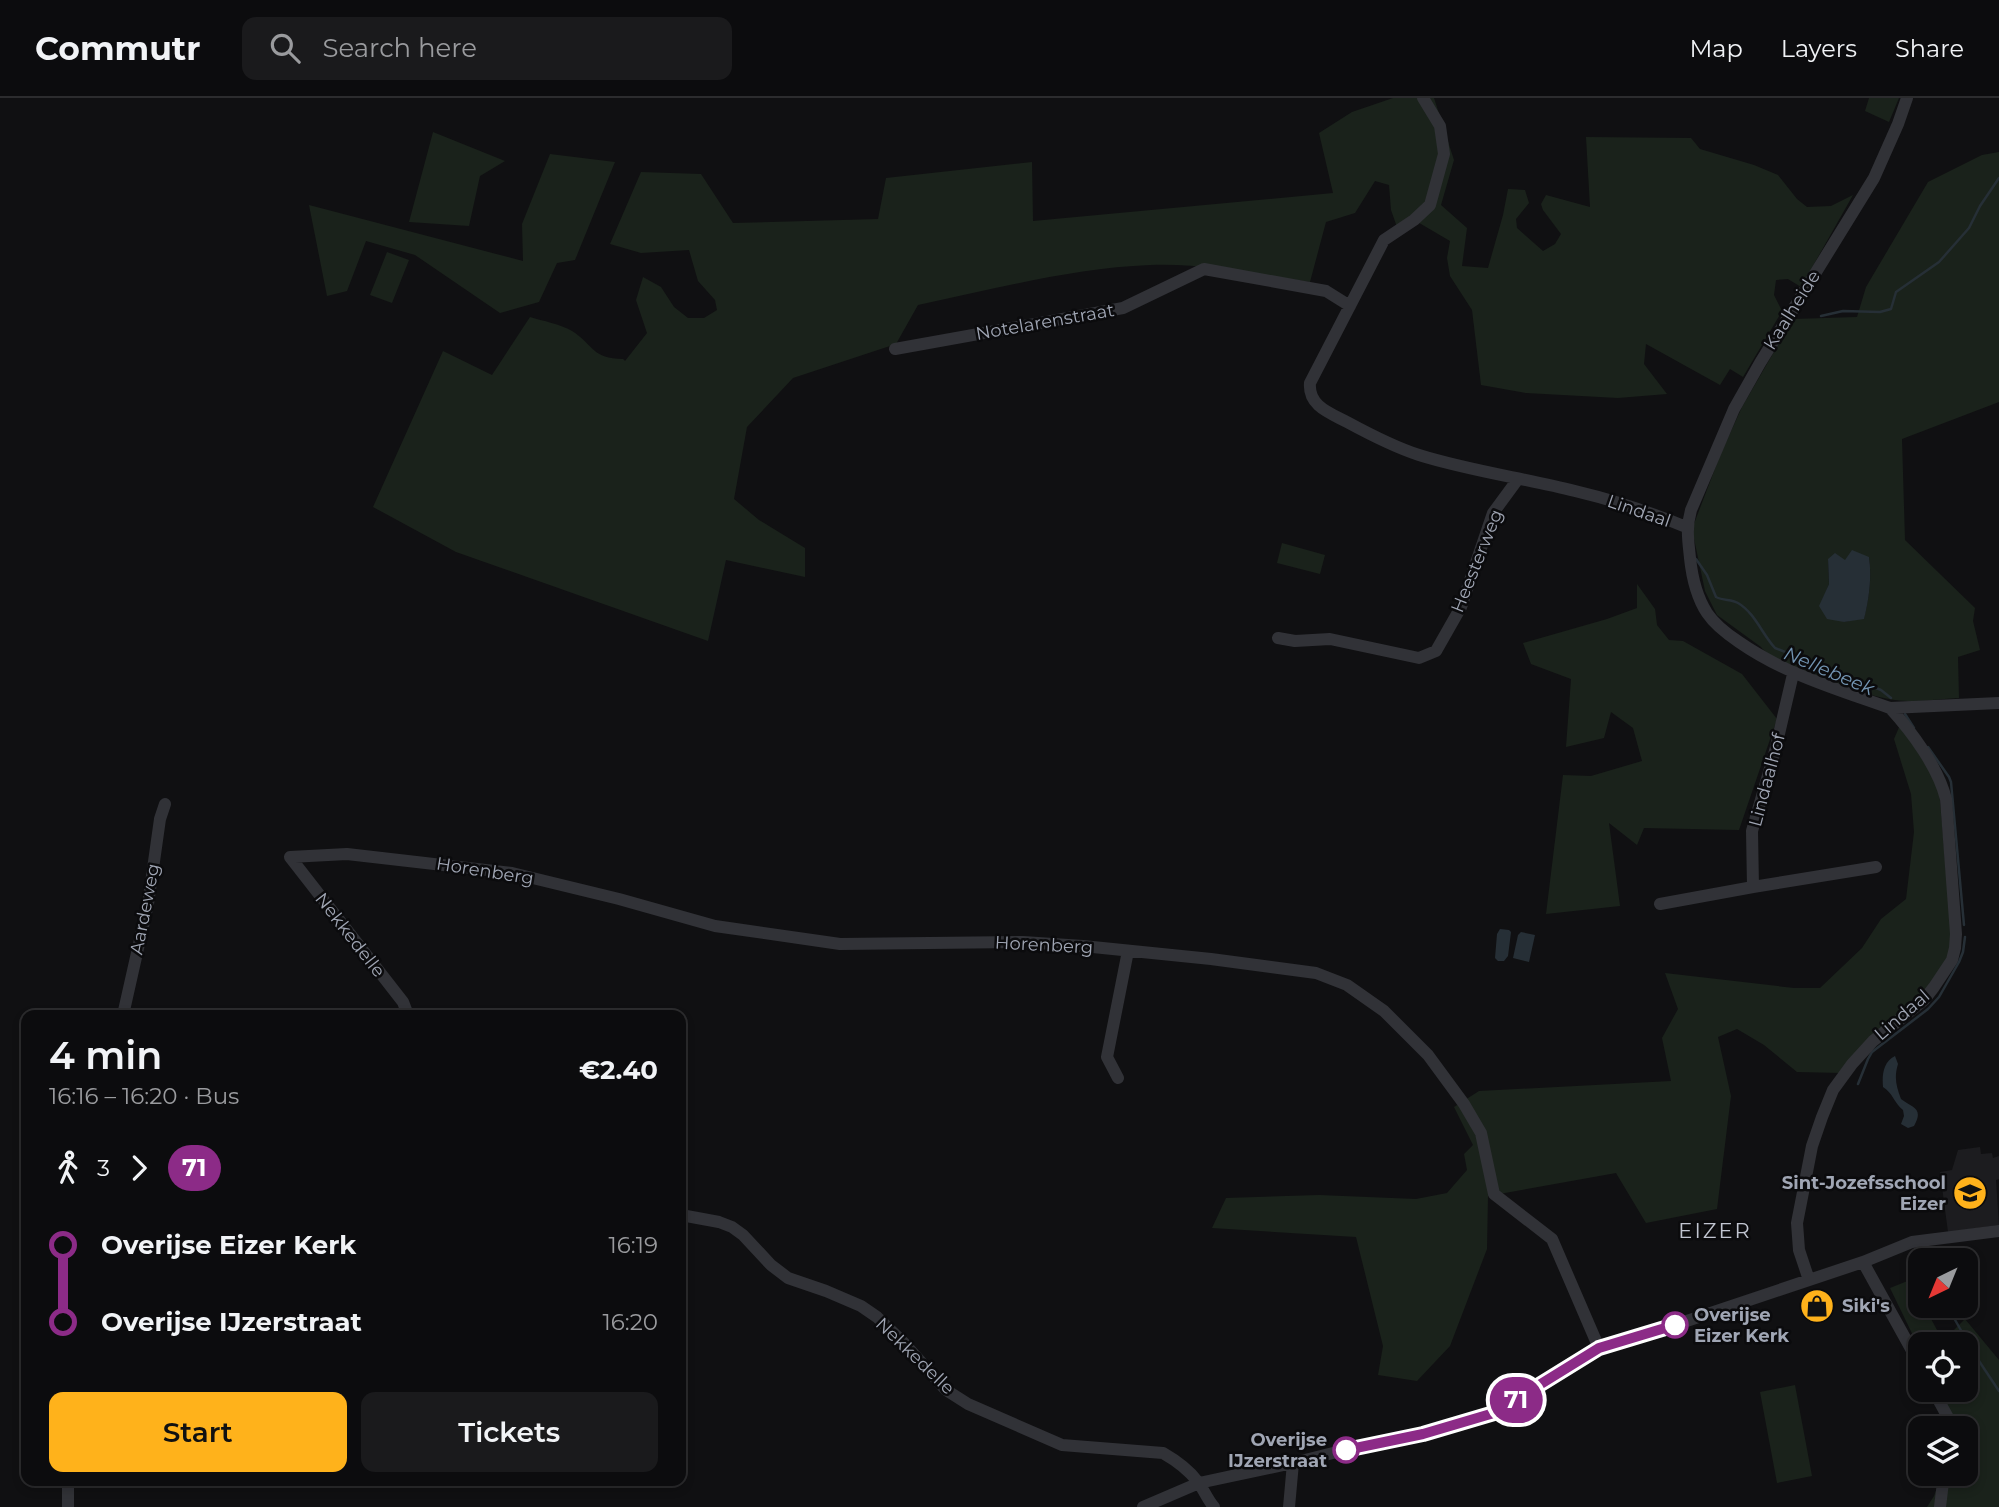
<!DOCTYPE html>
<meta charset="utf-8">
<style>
:root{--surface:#0c0c0e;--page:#1a1a1c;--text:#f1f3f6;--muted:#9a9b9e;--line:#2c2c2e;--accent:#ffb21b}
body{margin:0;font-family:Montserrat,sans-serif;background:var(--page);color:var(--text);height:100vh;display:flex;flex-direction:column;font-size:26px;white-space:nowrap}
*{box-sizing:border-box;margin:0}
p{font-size:23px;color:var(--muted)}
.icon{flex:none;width:38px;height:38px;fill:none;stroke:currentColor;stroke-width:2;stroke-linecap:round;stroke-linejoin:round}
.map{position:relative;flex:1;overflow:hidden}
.side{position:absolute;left:21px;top:912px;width:665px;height:476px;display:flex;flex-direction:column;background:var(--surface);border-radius:14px;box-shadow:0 4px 10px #0003,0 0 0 2px var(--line)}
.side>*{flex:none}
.badge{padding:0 14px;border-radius:23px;font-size:24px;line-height:46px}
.needle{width:46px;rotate:223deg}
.buttons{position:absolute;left:1908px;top:1150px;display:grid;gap:14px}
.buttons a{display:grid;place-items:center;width:70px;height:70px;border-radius:14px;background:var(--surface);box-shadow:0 4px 10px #0003,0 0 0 2px var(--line);font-size:35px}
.map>.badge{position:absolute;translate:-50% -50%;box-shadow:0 0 0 4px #fff}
.legs{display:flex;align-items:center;gap:10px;height:77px;padding:0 28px;font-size:23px}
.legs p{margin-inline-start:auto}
.overview{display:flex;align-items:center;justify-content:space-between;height:119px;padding:0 28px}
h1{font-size:38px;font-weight:600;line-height:52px}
.action{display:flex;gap:14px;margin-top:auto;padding:14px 28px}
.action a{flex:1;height:80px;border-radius:14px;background:var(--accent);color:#111;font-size:28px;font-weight:600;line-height:80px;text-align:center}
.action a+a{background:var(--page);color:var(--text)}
ul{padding:0 28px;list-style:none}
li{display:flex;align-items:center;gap:24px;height:77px;font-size:26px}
li i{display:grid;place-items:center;width:10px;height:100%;margin:0 9px;background:currentColor}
li i::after{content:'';width:18px;height:18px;margin:-9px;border:5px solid;border-radius:50%;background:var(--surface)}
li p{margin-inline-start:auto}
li:first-child i{background:linear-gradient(#0000 50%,currentColor 0)}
li:last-child i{background:linear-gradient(currentColor 50%,#0000 0)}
header{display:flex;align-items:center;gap:42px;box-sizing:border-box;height:98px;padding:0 35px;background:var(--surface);border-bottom:2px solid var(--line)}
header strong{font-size:33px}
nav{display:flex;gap:38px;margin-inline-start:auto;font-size:24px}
.search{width:490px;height:63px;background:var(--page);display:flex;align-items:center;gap:18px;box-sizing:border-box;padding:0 24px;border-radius:14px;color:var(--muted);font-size:26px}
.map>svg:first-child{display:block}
.built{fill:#1c1c1f}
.green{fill:#1a221b;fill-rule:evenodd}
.water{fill:#262f36}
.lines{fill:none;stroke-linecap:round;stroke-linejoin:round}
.stream{stroke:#262f36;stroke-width:2.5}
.minor{stroke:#313237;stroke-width:12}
.line-1-casing{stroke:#fff;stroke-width:16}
.line-1{stroke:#8c2b87;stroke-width:10}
.stop-1-dot{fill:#fff;stroke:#8c2b87;stroke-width:3.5}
.labels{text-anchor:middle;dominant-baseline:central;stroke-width:5;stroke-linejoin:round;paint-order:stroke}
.street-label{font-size:18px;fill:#a0a6b4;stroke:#0b0b0d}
.poi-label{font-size:18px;font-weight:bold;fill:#a0a6b4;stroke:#0b0b0d;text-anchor:end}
.stop-label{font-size:18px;font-weight:bold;fill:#a0a6b4;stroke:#0b0b0d;text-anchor:start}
.water-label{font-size:19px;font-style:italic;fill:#7395b3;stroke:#0b0b0d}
.quarter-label{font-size:21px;letter-spacing:2px;fill:#c1c5d0;stroke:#0b0b0d}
</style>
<header>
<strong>Commutr</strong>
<div class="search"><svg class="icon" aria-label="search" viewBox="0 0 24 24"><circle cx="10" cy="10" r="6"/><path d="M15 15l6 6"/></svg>Search here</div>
<nav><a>Map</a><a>Layers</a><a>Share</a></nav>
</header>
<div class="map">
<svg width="1999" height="1409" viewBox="0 0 1999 1409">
<rect width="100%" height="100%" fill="#101012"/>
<!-- built -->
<path class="built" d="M1980,1049L1981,1056L1992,1055L1993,1060L1999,1058V1081L1996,1082L1999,1127L1948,1134L1940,1074L1952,1072L1958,1052Z"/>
<!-- green -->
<path class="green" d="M1393,0H1434L1454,62L1441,107L1467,130L1462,168L1488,170L1503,117L1508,91L1525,92L1529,105L1516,121L1517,130L1543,153L1555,146L1561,136L1543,112L1541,106L1546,97L1590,109L1586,39L1691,40L1700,51L1754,67L1778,77L1797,101L1807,109L1831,108L1853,97L1801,189L1788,181L1776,182L1774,197L1782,213L1743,279L1730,271L1720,287L1646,246L1644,266L1667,296L1618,300L1526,295L1481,287L1472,212L1450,178L1447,160L1450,143L1409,119L1397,129L1391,112L1389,87L1375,83L1355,115L1326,124L1310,184C1257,176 1204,165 1150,167C1072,170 995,191 918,207L896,246L793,280L747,329L734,401L759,422L805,450V479L726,462L708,543L456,454L373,409L443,253L492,277L530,219C543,223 560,226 572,233C594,247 592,261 623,261L625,263L647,235L636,202L643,179L661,189L674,209L688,220H704L717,212L715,202L698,183L689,152L641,155L610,146L641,74L701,76L733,125L878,121L886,80L1032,64L1033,123L1333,95L1319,35L1352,14Z
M1869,0H1899L1889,24L1865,13Z
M433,34L505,63L480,78L469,128L409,124Z
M1999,54V304L1902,341L1905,442L1975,510L1973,523L1980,552L1958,559L1959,600C1938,601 1915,605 1895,602C1869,599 1775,569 1761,549L1717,517L1705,493L1692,431L1721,355L1742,309L1793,221L1857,219L1866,189L1928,84L1982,57ZM1869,459C1872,479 1869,501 1864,520L1844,524L1820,508L1829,486L1828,461L1845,462Z
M550,56L615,64L575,162L557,165L539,204L500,215L415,157L366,143L347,193L327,198L309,107L523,163L522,126Z
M387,154L409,162L392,205L370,197Z
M1282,445L1325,457L1320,476L1277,465Z
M1637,486L1655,511L1657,527L1669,542L1683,543L1742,576L1777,621L1739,732L1644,730L1637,747L1609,725L1620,808L1546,816L1563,677L1591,678L1642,663L1633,630L1611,614L1604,640L1566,649L1571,581L1531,566L1523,545L1607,521L1637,510Z
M1900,627L1938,679L1953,856L1920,901L1842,975L1797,974L1764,947L1737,931L1718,939L1731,998L1717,1111L1646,1125L1616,1075L1488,1098L1487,1151L1450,1248L1417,1283L1378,1277L1383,1248L1356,1139L1212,1130L1226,1100L1319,1097L1416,1101L1447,1095L1467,1072L1464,1056L1473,1047L1454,1009L1479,993L1671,983L1662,940L1678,911L1665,875L1794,890H1820L1862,850L1881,821L1906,801L1914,734L1911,696L1894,641Z
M1910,1182L1920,1200V1208H1924L1943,1243L1965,1221L1999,1262V1409H1927L1934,1398L1942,1376H1965V1330H1952L1939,1292H1965V1246H1920V1252L1890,1190Z
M1795,1287L1812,1378L1777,1385L1760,1294Z"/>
<!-- water -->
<path class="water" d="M1852,452L1869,459C1872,479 1869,501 1864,521L1844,524L1827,521L1819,508L1829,486L1828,461L1835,455L1845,462Z
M1500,831L1509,832L1511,834L1508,858L1504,863H1498L1495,860L1497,836Z
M1521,834L1535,837L1529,864L1513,860L1518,837Z
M1895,958L1898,966C1894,979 1896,988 1901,1001C1913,1010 1924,1010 1914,1028L1908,1030L1901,1026L1904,1018L1903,1012C1894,1005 1893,995 1883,989C1882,977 1883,964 1895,958Z"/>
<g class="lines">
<!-- stream -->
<path class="stream" d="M1821,218L1843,213L1880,214L1891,211L1896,194L1939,164L1969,130L1980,108L1999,80
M1696,461L1707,477L1716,499C1724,503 1731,501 1738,505C1755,515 1762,536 1775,550L1881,592L1891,600
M1905,616L1914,630
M1928,649L1949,679L1951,684L1964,827
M1858,986L1868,961L1872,954L1928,911L1939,899L1959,864L1963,854L1965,839
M1910,1181L1920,1178
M1947,1208L1977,1260L1999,1293"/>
<!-- minor -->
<path class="minor" d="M1423,0L1440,28L1444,56L1430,107L1414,122L1384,142L1310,285C1308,308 1330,315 1347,324C1371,337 1394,349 1419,357C1470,373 1524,380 1575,393C1613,402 1650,414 1686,429
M895,251L1123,210L1204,171L1326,193L1350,208
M1278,540L1295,543L1330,541L1419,560L1436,553L1461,509L1493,415L1518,381
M1890,610L1999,605
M290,759L347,756L512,775L619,801L715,828L840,846L1023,844L1083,848L1211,861L1316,875L1347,887L1384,913L1428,957L1464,1006L1481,1035L1494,1096L1552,1141L1599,1250
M290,759L403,904L408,917
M1753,789L1876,769
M1660,806L1753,789L1752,733L1775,653L1793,576
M123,917L148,806L160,721L165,706
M1118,980L1107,959L1128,853
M681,1117L719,1124L732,1129L743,1137L771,1167L788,1180L826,1193L861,1208L877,1219L903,1244L946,1292L968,1306L1062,1347L1163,1355C1177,1363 1189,1372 1198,1384C1204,1392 1207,1401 1214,1409
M1863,1164L1920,1267
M1809,1182L1799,1152L1797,1125L1812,1048L1822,1019L1833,992L1852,966L1873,943L1924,902L1934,889L1952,862L1955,850L1956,836L1946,701C1938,669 1912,634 1890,610C1837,591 1785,576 1739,544C1727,536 1715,527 1707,515C1696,498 1692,479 1690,460C1688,441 1686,430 1691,412L1734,311L1760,265L1874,80L1898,26L1907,0
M1933,1292L1951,1325L1950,1330
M68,1409V1382
M1143,1409L1199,1385L1293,1365L1357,1349L1423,1336L1494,1315L1599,1250L1633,1241L1809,1182L1863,1164L1912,1144L1999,1133
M1289,1409L1293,1365
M1940,1409L1944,1376"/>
</g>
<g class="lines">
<!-- line-1 casing -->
<g class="line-1-casing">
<path id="line-1" d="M1346,1352L1423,1336L1494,1315L1599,1250L1675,1227"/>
</g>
<!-- line-1 -->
<use href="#line-1" class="line-1"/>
</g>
<!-- icons -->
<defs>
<g id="school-disc" transform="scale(1.75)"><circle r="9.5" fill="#ffb21b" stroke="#0b0b0d"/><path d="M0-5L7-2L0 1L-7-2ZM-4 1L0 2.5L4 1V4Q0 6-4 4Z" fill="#111"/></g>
<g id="shop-disc" transform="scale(1.75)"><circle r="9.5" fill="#ffb21b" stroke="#0b0b0d"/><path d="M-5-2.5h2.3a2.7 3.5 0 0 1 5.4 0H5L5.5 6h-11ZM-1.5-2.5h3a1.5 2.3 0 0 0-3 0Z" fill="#111"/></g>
</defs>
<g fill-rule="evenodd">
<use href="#school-disc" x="1970" y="1095"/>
<use href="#shop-disc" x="1817" y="1208"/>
</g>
<!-- markers -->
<g class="stop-1-dot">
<circle cx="1675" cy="1227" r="12"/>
<circle cx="1346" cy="1352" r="12"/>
</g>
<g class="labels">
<!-- street labels -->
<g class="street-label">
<text transform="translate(1792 212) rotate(-58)">Kaalheide</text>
<text transform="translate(1045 224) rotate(-10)">Notelarenstraat</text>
<text transform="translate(1639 413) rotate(19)">Lindaal</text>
<text transform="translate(1477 463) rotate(-68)">Heesterweg</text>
<text transform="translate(1767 682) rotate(-75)">Lindaalhof</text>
<text transform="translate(485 773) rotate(9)">Horenberg</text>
<text transform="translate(145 811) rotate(-79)">Aardeweg</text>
<text transform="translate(350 837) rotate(52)">Nekkedelle</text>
<text transform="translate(1044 847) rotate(3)">Horenberg</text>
<text transform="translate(1902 917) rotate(-41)">Lindaal</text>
<text transform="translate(915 1258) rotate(44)">Nekkedelle</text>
</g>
<!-- poi labels -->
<g class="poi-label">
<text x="1946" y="1085">Sint-Jozefsschool<tspan x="1946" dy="21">Eizer</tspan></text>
<text x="1842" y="1208" text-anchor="start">Siki's</text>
</g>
<!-- stop labels -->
<g class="stop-label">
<text x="1694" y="1217">Overijse<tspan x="1694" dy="21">Eizer Kerk</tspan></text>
<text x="1327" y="1342" text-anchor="end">Overijse<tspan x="1327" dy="21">IJzerstraat</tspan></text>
</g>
<!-- water labels -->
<g class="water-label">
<text transform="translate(1829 573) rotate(23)">Nellebeek</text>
</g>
<!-- quarter labels -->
<g class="quarter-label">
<text x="1715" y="1132">EIZER</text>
</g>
</g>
</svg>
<div class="buttons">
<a><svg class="needle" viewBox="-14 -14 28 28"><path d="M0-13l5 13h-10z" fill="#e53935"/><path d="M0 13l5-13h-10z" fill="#9a9b9e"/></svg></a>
<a><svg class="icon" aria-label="locate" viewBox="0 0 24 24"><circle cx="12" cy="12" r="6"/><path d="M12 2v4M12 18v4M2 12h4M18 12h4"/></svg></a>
<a><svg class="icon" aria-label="layers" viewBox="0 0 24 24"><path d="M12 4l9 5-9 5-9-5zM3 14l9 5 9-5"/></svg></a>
</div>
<b class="badge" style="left:1516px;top:1302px;background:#8c2b87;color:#fff">71</b>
<section class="side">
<div class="overview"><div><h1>4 min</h1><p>16:16 – 16:20 · Bus</p></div><b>€2.40</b></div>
<div class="legs"><svg class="icon" aria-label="walk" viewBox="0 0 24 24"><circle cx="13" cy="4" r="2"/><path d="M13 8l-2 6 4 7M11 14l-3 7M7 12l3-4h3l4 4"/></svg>3<svg class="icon" aria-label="forward" viewBox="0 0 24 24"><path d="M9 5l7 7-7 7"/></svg><b class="badge" style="background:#8c2b87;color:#fff">71</b></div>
<ul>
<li><i style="color:#8c2b87"></i><b>Overijse Eizer Kerk</b><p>16:19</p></li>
<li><i style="color:#8c2b87"></i><b>Overijse IJzerstraat</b><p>16:20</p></li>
</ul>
<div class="action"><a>Start</a><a>Tickets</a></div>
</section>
</div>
